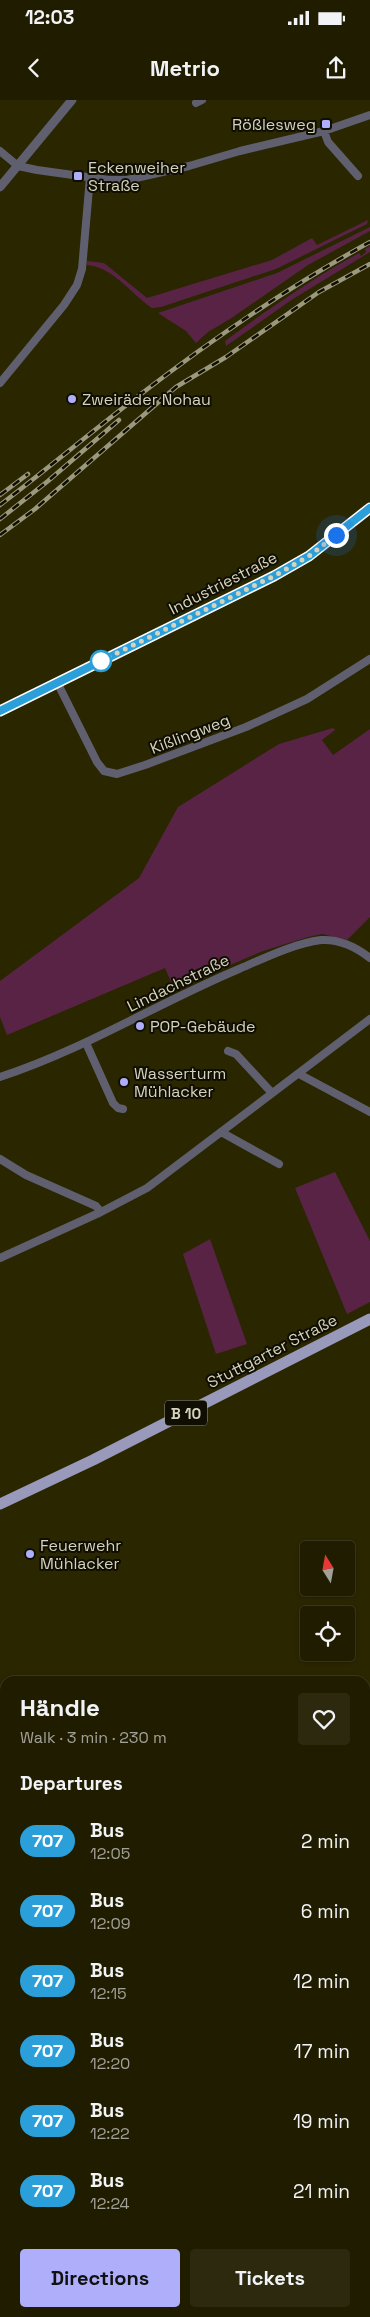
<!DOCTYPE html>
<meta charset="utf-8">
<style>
:root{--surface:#201c00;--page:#2d290f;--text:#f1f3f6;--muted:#a2a199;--line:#3d3a22;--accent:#aeaefa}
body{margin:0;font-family:"Space Grotesk",sans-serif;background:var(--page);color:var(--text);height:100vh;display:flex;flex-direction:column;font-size:19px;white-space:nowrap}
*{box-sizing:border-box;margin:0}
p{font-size:16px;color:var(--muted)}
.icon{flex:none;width:28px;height:28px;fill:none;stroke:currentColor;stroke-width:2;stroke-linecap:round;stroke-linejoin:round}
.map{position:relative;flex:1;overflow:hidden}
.panel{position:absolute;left:0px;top:1576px;width:370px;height:641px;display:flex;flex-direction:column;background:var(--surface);border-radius:15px 15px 0 0;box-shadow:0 1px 4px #0004,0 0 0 1px var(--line)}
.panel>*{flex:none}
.badge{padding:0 10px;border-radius:16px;font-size:18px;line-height:32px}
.needle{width:32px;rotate:349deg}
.fabs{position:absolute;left:300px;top:1441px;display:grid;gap:10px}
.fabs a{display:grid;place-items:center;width:55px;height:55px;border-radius:5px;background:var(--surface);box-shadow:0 1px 4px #0004,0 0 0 1px var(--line);font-size:25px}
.you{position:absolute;width:25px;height:25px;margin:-12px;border:4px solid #fff;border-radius:50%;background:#1a73e8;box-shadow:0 0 0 8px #1a73e833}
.map>.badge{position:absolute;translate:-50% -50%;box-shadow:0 0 0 2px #fff}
h2{padding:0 20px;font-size:19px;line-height:45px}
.round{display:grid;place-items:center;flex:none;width:52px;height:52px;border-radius:5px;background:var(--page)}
.head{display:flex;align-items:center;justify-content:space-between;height:85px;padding:0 20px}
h1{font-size:24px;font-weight:600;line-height:38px}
.button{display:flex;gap:10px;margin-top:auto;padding:10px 20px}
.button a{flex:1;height:58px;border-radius:5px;background:var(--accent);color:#111;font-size:20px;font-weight:600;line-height:58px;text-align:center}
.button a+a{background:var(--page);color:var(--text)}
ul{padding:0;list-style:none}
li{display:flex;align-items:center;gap:15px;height:70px;padding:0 20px}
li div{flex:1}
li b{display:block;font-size:19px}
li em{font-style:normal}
li .badge{min-width:55px;font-weight:700;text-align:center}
.status{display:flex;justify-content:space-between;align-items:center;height:35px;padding:0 25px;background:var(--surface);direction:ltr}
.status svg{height:14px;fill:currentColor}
header{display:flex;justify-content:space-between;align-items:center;height:65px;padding:0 20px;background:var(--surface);font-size:22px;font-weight:600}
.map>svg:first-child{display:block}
.green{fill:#592346}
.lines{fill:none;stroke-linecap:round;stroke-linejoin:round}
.minor{stroke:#5f5f70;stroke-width:8}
.tertiary{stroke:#5f5f70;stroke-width:9}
.primary{stroke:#999abb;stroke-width:11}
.rail-casing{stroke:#9b997d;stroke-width:4.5}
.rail{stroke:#100e02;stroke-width:2.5;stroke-dasharray:8;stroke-linecap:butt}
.line-casing{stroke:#fff;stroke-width:11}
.line{stroke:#2b9fd9;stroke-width:8}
.walk{stroke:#d4d3bd;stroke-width:5;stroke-dasharray:0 9}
.poi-dot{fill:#aeaefa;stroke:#100e02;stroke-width:2}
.stop-dot{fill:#fff;stroke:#2b9fd9;stroke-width:2.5}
.labels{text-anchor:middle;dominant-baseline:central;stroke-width:4;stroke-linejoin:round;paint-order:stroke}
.shield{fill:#100e02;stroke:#999885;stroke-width:1}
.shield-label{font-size:15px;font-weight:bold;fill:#d4d3bd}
.poi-label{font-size:16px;fill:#d4d3bd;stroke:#100e02;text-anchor:start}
.street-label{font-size:16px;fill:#d4d3bd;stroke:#100e02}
</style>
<div class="status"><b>12:03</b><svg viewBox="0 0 49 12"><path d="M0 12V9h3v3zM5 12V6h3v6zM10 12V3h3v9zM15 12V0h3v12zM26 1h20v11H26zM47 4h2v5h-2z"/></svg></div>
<header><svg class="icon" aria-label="back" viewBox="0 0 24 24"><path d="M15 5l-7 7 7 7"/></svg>Metrio<svg class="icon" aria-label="share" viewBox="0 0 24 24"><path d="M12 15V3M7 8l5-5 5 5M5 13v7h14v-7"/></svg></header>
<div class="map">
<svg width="370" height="2217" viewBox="0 0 370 2217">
<rect width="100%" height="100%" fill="#2a2600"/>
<!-- green -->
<path class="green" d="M368,120L367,124L276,169L161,207L152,208C131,194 113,167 87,165V161L104,163L147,198L272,160L312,138L317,145Z
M370,127V131L308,165L230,219L208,232L196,243L186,231L158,213L277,173Z
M370,146V152L293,199L226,246L225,241C268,209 312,179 359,153L361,156L366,152L365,149Z
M333,628L335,630L322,640L333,655L370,629V817L347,840L322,834L308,837L263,851L174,889L165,868L7,935L0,917V881L139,778L178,707L279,644Z
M335,1072L370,1141V1202L347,1214L295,1088Z
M210,1139L247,1244L216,1254L183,1154Z
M370,1692V1768L365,1770V1693Z"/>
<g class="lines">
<!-- minor -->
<path class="minor" d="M196,3L202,0
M324,31L328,42L358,76
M0,51L18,66L37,70L109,80H127L189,66L240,51L324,31L370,15
M0,283L64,205L77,185L82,169L90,77
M57,582L97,662L104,671L117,674L145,665L246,627L307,599L370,559
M86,943L113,1003L118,1008L123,1009
M228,951L236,954L272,993
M299,974L370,1012
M0,977C83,950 158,903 239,869C262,859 295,843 321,840C339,839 356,847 370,858
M221,1032L279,1064
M0,1059L26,1075L96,1106L101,1112
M0,1158L101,1112L147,1088L370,919
M0,1697L5,1705
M0,1745L5,1738"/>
<!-- tertiary -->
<path class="tertiary" d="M0,87L72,0
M0,611L274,476L309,456L370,408"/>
<!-- primary -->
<path class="primary" d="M0,1404L93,1360L370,1219"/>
<!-- rail casing -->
<g class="rail-casing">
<path id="rail" d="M0,395L28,374
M0,405C46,370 91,332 137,297C211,240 288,187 370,142
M0,419L48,381L119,320
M0,435L35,409L176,287L226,257L319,192L370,164"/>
</g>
<!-- rail -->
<use href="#rail" class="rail"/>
</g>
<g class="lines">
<!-- line casing -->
<g class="line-casing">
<path id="line" d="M0,611L274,476L309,456L370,408"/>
</g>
<!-- line -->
<use href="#line" class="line"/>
<!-- walk -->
<path class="walk" d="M101,561L274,476L309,456L336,435"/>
</g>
<!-- markers -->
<g class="poi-dot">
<rect x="321" y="19" width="10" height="10" rx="2.5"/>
<rect x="73" y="71" width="10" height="10" rx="2.5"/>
<circle cx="72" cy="299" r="5"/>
<circle cx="140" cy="926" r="5"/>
<circle cx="124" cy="982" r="5"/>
<circle cx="30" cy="1454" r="5"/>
</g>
<circle class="stop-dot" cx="101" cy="561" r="10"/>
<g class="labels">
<!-- shield labels -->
<rect class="shield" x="165" y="1300.5" width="42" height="25" rx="4"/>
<g class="shield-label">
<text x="186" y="1313">B 10</text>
</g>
<!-- poi labels -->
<g class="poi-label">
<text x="316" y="24" text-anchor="end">Rößlesweg</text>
<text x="88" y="67">Eckenweiher<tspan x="88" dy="18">Straße</tspan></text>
<text x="82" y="299">Zweiräder Nohau</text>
<text x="150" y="926">POP-Gebäude</text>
<text x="134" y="973">Wasserturm<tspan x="134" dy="18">Mühlacker</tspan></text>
<text x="40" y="1445">Feuerwehr<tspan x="40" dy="18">Mühlacker</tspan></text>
</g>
<!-- street labels -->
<g class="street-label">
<text transform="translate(223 483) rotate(-27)">Industriestraße</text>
<text transform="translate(190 634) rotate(-21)">Kißlingweg</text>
<text transform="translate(178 883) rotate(-26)">Lindachstraße</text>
<text transform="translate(272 1251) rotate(-27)">Stuttgarter Straße</text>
</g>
</g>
</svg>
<div class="fabs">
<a><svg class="needle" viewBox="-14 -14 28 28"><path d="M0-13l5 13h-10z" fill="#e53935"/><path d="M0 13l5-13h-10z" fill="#a2a199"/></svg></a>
<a><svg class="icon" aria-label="locate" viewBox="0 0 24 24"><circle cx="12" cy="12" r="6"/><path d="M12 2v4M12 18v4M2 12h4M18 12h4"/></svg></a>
</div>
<div class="you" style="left:336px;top:435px"></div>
<section class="panel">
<div class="head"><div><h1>Händle</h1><p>Walk · 3 min · 230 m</p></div><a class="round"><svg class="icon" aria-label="heart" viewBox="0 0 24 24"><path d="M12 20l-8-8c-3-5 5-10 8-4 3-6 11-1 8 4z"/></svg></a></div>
<h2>Departures</h2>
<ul>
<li><span class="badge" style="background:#2b9fd9;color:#fff">707</span><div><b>Bus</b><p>12:05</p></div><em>2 min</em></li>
<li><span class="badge" style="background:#2b9fd9;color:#fff">707</span><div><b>Bus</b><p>12:09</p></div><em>6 min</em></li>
<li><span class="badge" style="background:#2b9fd9;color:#fff">707</span><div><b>Bus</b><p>12:15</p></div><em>12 min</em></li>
<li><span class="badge" style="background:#2b9fd9;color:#fff">707</span><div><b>Bus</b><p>12:20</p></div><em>17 min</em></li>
<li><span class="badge" style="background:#2b9fd9;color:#fff">707</span><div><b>Bus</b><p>12:22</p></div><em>19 min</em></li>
<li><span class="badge" style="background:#2b9fd9;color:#fff">707</span><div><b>Bus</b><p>12:24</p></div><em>21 min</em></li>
</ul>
<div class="button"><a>Directions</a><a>Tickets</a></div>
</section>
</div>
